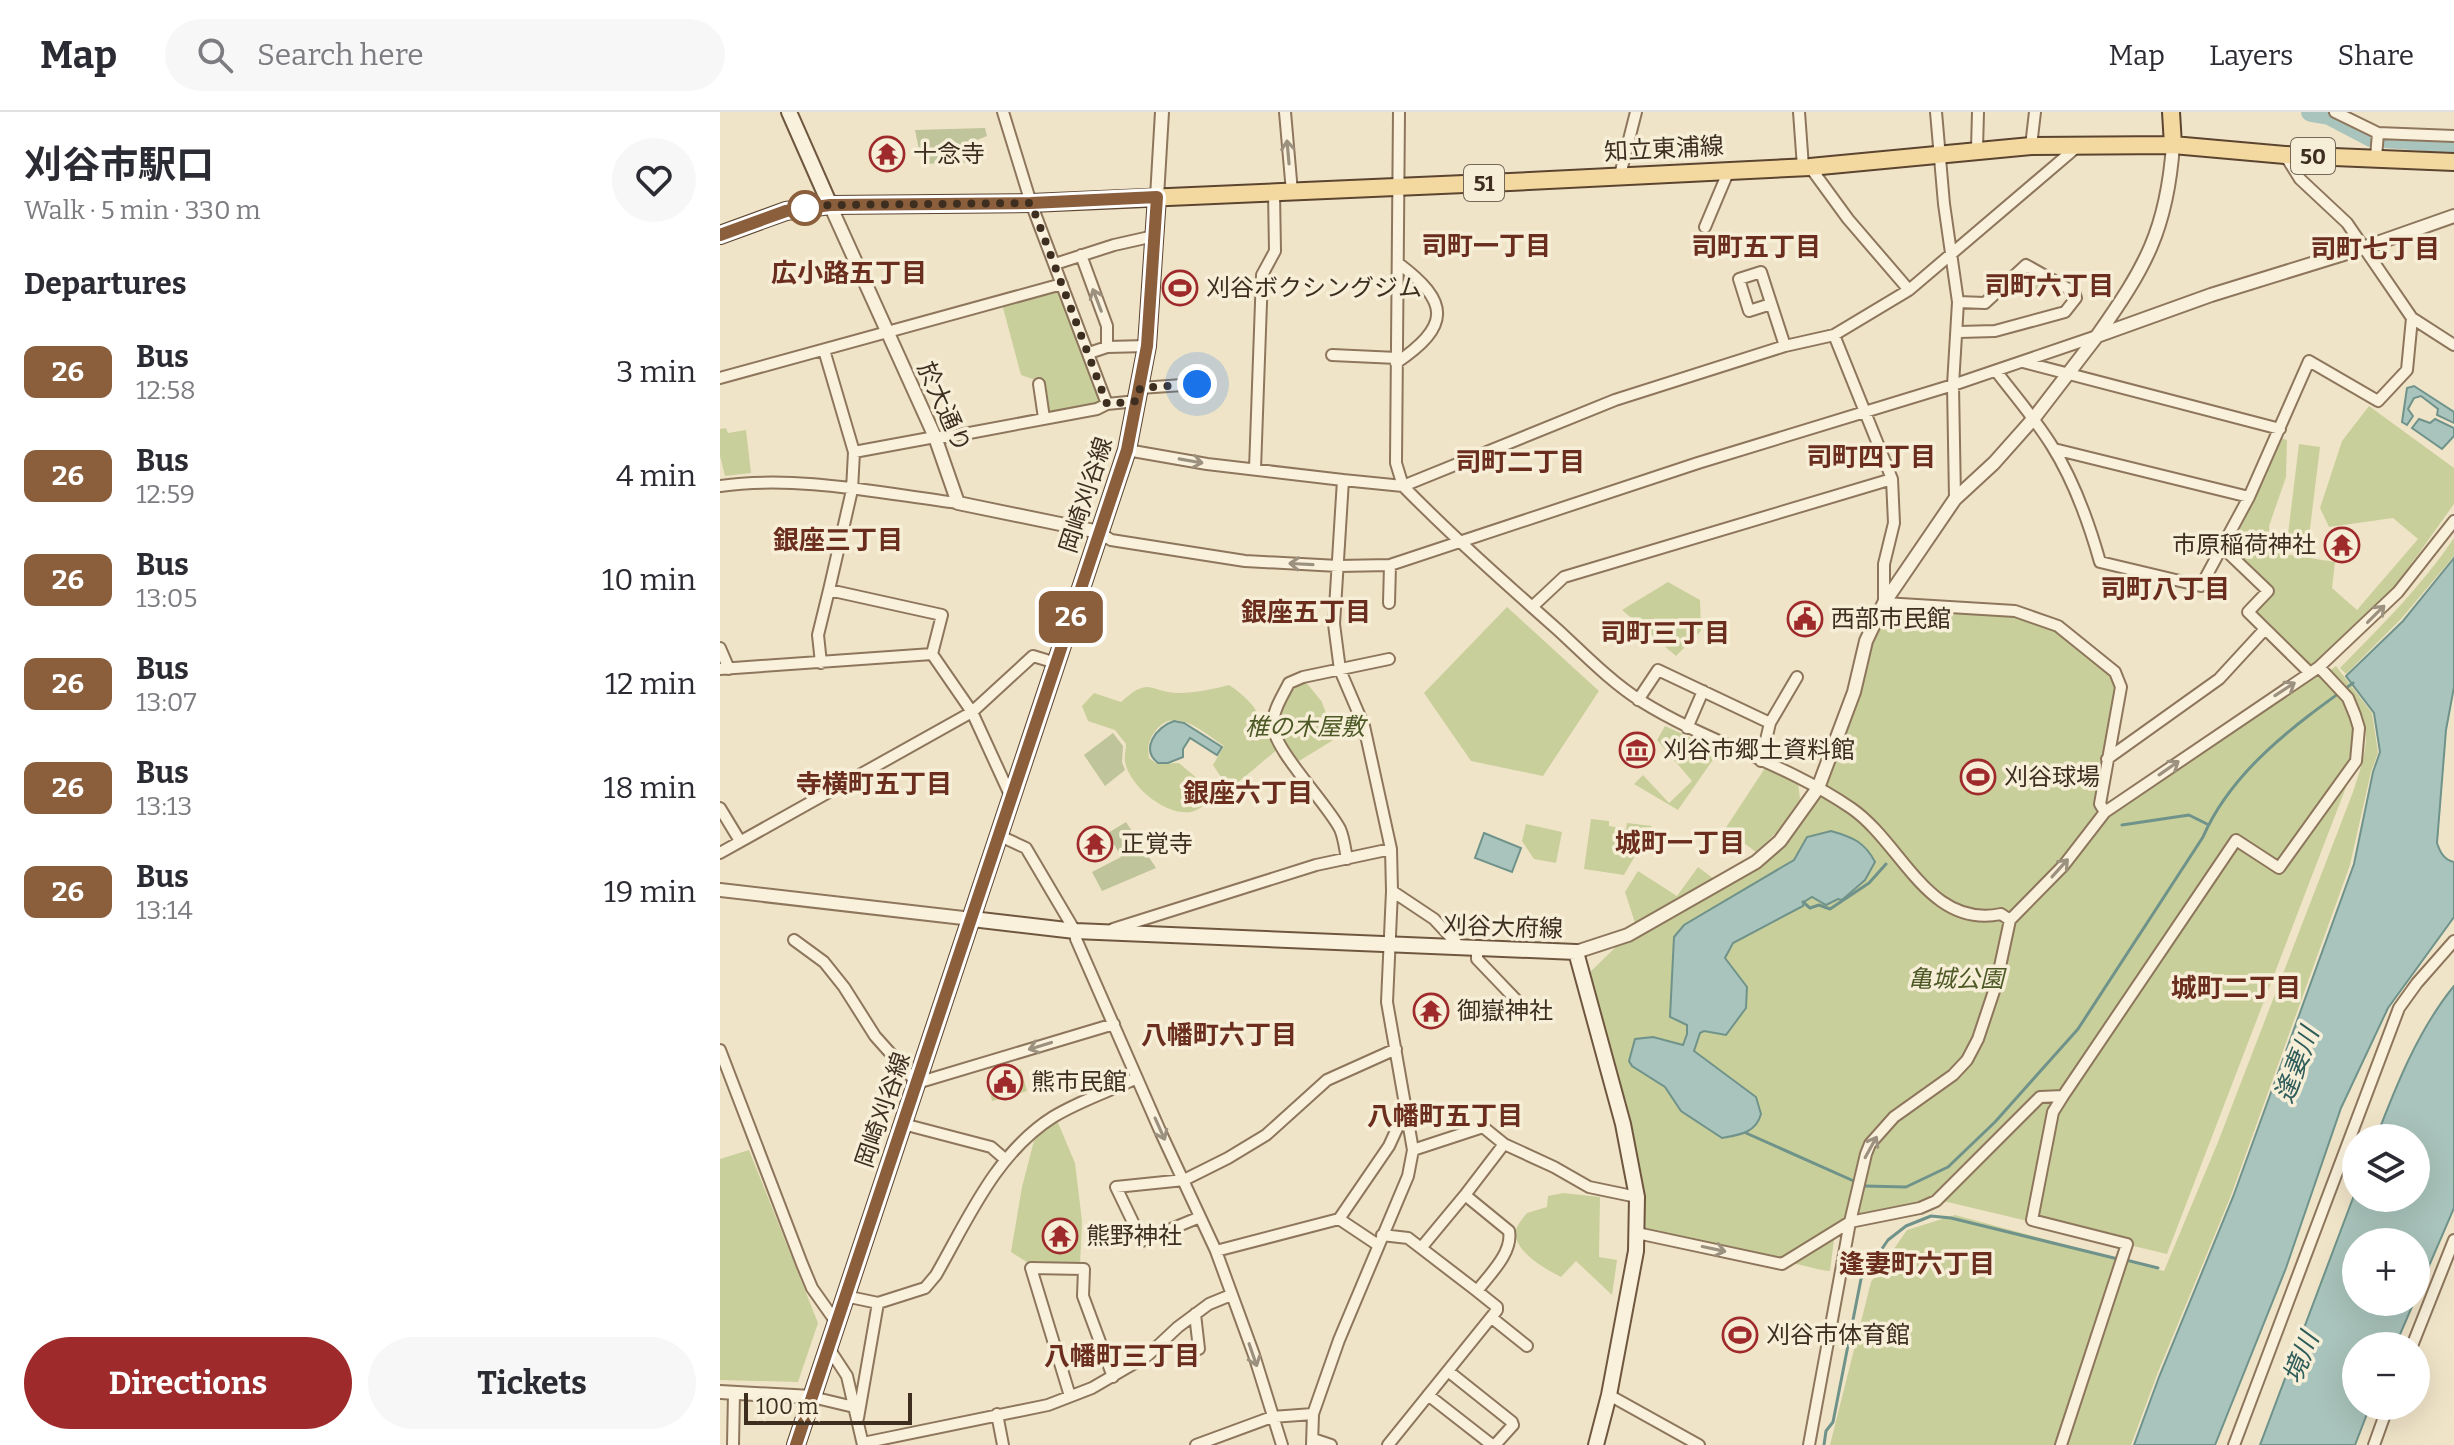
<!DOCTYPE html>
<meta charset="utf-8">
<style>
:root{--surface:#fff;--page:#f7f7f7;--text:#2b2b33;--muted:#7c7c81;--line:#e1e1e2;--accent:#9e2a2b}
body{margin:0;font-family:Bitter,"Noto Sans JP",serif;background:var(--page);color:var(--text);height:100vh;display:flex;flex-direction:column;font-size:30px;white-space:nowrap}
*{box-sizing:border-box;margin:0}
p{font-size:26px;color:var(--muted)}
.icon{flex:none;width:44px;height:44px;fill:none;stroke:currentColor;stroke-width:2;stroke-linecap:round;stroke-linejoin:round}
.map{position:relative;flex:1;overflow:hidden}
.panel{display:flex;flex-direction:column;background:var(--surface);width:720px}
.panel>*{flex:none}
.badge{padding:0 16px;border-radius:12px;font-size:28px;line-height:52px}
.controls{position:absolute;left:1622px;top:1012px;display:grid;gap:16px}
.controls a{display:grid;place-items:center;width:88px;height:88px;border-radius:50%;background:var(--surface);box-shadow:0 8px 32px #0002;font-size:40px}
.scale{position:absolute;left:24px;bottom:20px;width:168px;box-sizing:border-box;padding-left:8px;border:4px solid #3d2e20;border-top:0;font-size:22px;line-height:28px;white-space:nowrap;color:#3d2e20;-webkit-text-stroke:6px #f7eed8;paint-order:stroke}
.you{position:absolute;width:40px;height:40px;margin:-20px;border:6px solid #fff;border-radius:50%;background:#1a73e8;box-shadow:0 0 0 12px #1a73e833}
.map>.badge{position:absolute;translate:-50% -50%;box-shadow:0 0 0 4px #fff}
h2{padding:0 24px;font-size:30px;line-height:72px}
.round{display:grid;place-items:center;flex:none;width:84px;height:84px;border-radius:42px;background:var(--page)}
.summary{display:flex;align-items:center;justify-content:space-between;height:136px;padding:0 24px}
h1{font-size:38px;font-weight:700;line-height:60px}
.primary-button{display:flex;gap:16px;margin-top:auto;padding:16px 24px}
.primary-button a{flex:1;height:92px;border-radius:48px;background:var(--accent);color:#fff;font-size:32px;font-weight:700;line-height:92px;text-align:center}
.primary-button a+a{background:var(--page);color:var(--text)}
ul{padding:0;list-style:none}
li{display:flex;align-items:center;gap:24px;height:104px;padding:0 24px}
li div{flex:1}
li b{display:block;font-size:30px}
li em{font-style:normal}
li .badge{min-width:88px;font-weight:700;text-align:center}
header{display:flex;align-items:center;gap:48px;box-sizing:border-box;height:112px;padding:0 40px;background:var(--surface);border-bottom:2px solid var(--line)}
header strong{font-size:38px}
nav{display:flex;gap:44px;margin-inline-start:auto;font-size:28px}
.search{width:560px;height:72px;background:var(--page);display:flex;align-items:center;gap:20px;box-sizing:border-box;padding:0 28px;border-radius:44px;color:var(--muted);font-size:30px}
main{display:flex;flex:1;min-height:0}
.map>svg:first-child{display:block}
.green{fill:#c9cf9b}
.cemetery{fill:#bfc49a}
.water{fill:#a9c4bc;stroke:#6f938a;stroke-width:2}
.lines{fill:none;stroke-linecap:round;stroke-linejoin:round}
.stream{stroke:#6f938a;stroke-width:3}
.river{stroke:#a9c4bc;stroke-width:20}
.minor-casing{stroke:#8d765c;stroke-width:14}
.tertiary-casing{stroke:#8d765c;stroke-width:16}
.secondary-casing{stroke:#6f573f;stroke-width:18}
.primary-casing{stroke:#5b4430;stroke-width:20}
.minor{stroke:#faf1dc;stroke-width:10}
.tertiary{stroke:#faf1dc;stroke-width:12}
.secondary{stroke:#faf1dc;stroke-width:14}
.primary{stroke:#f3d9a0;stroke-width:16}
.oneway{stroke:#9c907e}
.line-casing{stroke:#fff;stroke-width:18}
.line{stroke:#8b5e3c;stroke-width:12}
.walk{stroke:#3d2e20;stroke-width:8;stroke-dasharray:0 14.4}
.stop-dot{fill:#fff;stroke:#8b5e3c;stroke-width:4}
.labels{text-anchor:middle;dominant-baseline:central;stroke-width:7;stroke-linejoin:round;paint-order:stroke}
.shield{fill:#f7eed8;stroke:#756857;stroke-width:2}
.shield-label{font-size:22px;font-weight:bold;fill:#3d2e20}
.street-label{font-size:24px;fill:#3d2e20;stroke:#f7eed8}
.poi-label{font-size:24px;fill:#3d2e20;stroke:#f7eed8;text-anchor:start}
.park-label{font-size:24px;font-style:italic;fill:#4d5a26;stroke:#f7eed8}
.neighbourhood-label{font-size:26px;font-weight:bold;fill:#6b2e1e;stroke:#f7eed8}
.water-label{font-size:26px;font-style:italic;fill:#2f5d5a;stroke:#f7eed8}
</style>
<header>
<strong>Map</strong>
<div class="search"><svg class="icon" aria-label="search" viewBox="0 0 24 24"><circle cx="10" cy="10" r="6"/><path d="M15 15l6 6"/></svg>Search here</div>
<nav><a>Map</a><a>Layers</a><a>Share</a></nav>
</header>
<main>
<section class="panel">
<div class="summary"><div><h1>刈谷市駅口</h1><p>Walk · 5 min · 330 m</p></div><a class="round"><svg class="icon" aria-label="heart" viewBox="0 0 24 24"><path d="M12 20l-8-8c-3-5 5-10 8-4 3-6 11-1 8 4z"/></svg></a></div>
<h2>Departures</h2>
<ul>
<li><span class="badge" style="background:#8b5e3c;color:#fff">26</span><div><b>Bus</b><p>12:58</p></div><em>3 min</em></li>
<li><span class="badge" style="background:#8b5e3c;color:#fff">26</span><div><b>Bus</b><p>12:59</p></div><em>4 min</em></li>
<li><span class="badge" style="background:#8b5e3c;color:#fff">26</span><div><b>Bus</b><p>13:05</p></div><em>10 min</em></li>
<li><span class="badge" style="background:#8b5e3c;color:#fff">26</span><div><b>Bus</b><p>13:07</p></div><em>12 min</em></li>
<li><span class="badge" style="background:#8b5e3c;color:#fff">26</span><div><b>Bus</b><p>13:13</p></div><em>18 min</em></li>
<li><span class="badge" style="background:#8b5e3c;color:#fff">26</span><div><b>Bus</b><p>13:14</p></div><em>19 min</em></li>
</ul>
<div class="primary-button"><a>Directions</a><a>Tickets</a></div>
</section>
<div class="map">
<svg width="1734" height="1333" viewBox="0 0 1734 1333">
<rect width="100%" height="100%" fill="#f0e4c8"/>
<!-- green -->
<path class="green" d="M1307,158L1323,167L1319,177L1280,183Z
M340,176L380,283L377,291L328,301L321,270L301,263L282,192Z
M1649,294L1734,356V392L1672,479L1592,554L1535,500L1555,479L1510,438L1561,326L1567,328L1566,365L1549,414L1551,440L1615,450L1612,476L1637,498L1698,427L1673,406L1609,415L1600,396L1622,329Z
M6,316L8,321L26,318L31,361L5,364L0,344V317Z
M1579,332L1600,335L1589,425L1568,422Z
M1734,426V444L1681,507L1626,562L1620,556C1661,514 1701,475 1734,426Z
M948,470L980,488L981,519L956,544L902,498Z
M1164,491L1264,495L1338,514L1374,542L1401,575L1385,658V700L1599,555L1632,595L1639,616L1636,649L1447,1142L1223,1089L1130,1110L1115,1120L1110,1159C1093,1158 1078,1149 1062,1152L917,1121V1085L863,867L908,823L1035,750L1098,676Z
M787,495L879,579L823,664L751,649L704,581Z
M1616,554L1652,601L1658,641L1651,660L1630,753L1510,1086L1438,1260L1411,1333H1110L1151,1170L1187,1118L1235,1103L1444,1159L1498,1030L1633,680C1654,617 1652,610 1608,560Z
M585,569L602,590L615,627L579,649C551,619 555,610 573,575Z
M509,573C542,595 539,608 557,638C540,651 526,665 509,677L493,653L504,634C486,622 456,594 437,617C429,627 427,633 429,646L437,652L459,651L498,684C490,688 480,698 471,700C446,704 410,675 405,650C404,645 406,637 406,632L395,618L368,609L362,594L374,581L401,590C431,563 429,581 459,581C476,581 493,577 509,573Z
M945,614L999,639L958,698L914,672L923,663L949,691L972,669L937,628Z
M1045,656L1078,670L1080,687L1057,720L1036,740L1005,717Z
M871,707L889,709V714L906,717L907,711L932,714L904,763L864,757Z
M806,712L842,720L836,751L814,747L802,729Z
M978,755L994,767L915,811L905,780L918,759L957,784Z
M301,957L307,979L272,989L267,967Z
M336,1006L355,1051L362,1109L360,1154L310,1152L291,1140L302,1075L316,1021Z
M29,1038L98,1211L78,1270L0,1268V1047Z
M843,1081L880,1085L879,1145L897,1148L892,1183L856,1149L841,1165C827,1158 791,1138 796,1118C797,1113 803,1106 807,1101L827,1095L828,1084Z"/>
<!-- cemetery -->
<path class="cemetery" d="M265,16L267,24L257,28L260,50L202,52L195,18Z
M393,621L403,634L402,650L405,658L385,674L364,643Z
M406,710L436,756L382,779L372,760L401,745L388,721Z"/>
<!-- water -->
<path class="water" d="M1694,274L1734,300V311L1717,303L1718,297L1701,284L1694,286L1688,297L1693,304L1687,313L1682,310L1687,276Z
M1699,307L1710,311L1715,307L1734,316V324L1722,337L1692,316Z
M1734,446V575L1726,618L1717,731C1720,740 1724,748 1734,750V805L1668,896L1621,996L1566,1156L1495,1333H1414L1439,1265L1513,1085L1634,752L1653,660L1660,640L1654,601L1626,564L1683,509Z
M454,609L464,611L502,635L497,643L470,626L463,637V645L448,651H438C420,637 436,615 454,609Z
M1111,719C1132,725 1145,730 1155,750L1145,768L1122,788L1118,787L1106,793L1092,785L1084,790L1083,794L1013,831L1005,846L1027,875L1026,896L1006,923L984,919L980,921L974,939L1036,985L1041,1002C1036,1021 1019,1023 1002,1026L961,999L945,975L912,954L909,949L915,927L933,925L963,933L967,922V913L950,905L954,825L964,813L1074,748L1087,725Z
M764,721L801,736L792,760L755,746Z
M1734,874V1096L1696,1184V1130H1636V1190H1694L1675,1234H1636V1294H1650L1635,1333H1540L1636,1078V1086H1696V1026H1656C1676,974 1698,918 1734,874Z"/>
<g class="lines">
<!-- stream -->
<path class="stream" d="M1402,713L1469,703L1487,712
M1083,790L1090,796L1099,793L1110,797L1149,771L1166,752
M1026,1021L1136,1070
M1145,1074L1186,1075L1228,1055L1275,1010L1358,917L1483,725C1512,658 1576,612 1633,571
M1406,1148L1438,1156
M1104,1333L1106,1319L1113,1310L1141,1167L1168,1128L1186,1114L1211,1104L1231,1106L1398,1147"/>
<!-- river -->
<path class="river" d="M1591,0L1609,3L1651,25L1734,31"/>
<!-- minor casing -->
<g class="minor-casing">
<path id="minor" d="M283,0L311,91L387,292
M565,0L572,80
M679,0L676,351L683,374C732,424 785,471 838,518C864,542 891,570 921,589C988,631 1066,651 1131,696C1182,731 1208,817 1281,802L1290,808
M1079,0L1083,55
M1216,0L1224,92L1238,190L1233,273L1235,387
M1615,0L1658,21L1734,24
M1311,34L1315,0
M1257,37L1258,0
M1565,43L1580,67L1627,111L1692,206L1687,258L1658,289L1589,249L1529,385L1502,435L1548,479L1528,500L1590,561
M1656,45L1658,21
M1090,55L1128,107L1189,178
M900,63L916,0
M985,115L1009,58
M361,143L387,214V235
M335,152L394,133L434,124
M1238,190L1265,191L1306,153L1354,180L1356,186L1345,200L1275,219L1239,220
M1051,192L1029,199L1019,167L1041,160L1065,234
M1692,206L1734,233
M1114,223L1172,367L1174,411L1164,452V491L1295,499L1338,514L1395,560L1401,575L1380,692L1385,700
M104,238L134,340L132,378L109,478
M369,241L387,235L427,234
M612,243L677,246
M1303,250L1560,317
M676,251C731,214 730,190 678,151
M1276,259C1295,284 1316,308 1332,334C1354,369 1369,411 1380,450L1481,474L1502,435
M0,266L342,172
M319,272L324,306
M420,276L477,272
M1334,337L1529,385
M407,338L487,352L623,368
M134,340L215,325H228L377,297L387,292L417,289
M535,357L542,163L555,139L554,81
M0,374C79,363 159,381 238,391
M379,420L391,428L525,449L618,454L670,453L978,351L1233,273L1377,224
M669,491L670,453
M812,495L844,465L1172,367
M0,536L9,557
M101,551L98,523L109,478L222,503L212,542L252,600L291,685
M0,557L212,542
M918,588L938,558L1050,611L1041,649
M1050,611L1077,565
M967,616L983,579
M1387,647L1499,567L1545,517
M0,696L20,729
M280,724L306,736L355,819L356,827L441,1021L496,1139L534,1243L562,1333
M0,741L252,600L313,544L336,551
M627,747C625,737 624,726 620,717C606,690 552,636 553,612C553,598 563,583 569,571L583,565L669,547
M672,779L714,807L740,835
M393,817L596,753L671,737
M74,828L104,850L124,875L155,924L197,971L394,912
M757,836V847L803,895
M0,938L82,1152L92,1176L116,1210
M183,1012L271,1035L286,1048
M693,1038L763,1015L784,1032L834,1055L869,1075L917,1085
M745,1083L701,1136L757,1179C769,1163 793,1141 789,1119L745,1083L784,1032
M480,1105L422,1129L396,1075L464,1068L508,1046L546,1023L607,968L676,937
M917,1121L1062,1152L1130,1110L1200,1096L1216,1089L1320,985L1343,984L1516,728L1559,756L1636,649L1639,616L1635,603L1628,586L1599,555
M662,1123L688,1126L701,1136
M658,1133L619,1107L669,1034L685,999
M496,1139L619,1107
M125,1184L158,1191L205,1176L216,1163C248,1107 276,1041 333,1005C359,989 390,979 417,966
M475,1202L479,1237
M772,1206L807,1234
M1692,1234L1734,1128
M108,1235L127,1264L143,1333
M728,1259L792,1310L793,1313L775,1333
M708,1283L772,1333
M889,1283L979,1333
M350,1284L311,1156L364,1157L363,1184L393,1265
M92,1285L134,1295
M277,1302L283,1333
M138,1306L158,1191
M593,1327L611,1333
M143,1331L328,1293L372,1276L427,1244L458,1215L489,1192L511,1183
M13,1333L14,1281
M476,1333L552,1305L593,1302
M592,1333L593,1302L619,1228L688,1064L693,1038L667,890L672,779L671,737L644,614L620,558L614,512L623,368L683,374L895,288L1065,234L1114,223L1189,178L1358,34
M668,1333L777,1198V1195L757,1179
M1089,1333L1130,1110L1146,1042L1150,1032L1174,1005L1233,963L1247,948L1258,927L1276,873L1290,808L1344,753L1385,700L1599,555L1678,480L1734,409
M1341,1333L1407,1132L1312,1108L1333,1000L1343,984
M1514,1333L1679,896L1697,871L1734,829
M1654,1333L1668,1294"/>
</g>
<!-- tertiary casing -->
<g class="tertiary-casing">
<path id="tertiary" d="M437,85L442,0
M110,93L215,325L238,391L379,420
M1377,224C1425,156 1447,118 1453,33
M0,778L252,807
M856,840L908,823L1036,750L1060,729L1098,676L1134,580L1146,529L1164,491L1235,387L1274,351L1314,306L1377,224L1491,183L1643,136L1734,104
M0,1280L92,1285"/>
</g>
<!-- secondary casing -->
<g class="secondary-casing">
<path id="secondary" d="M69,0L110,93
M252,807L355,819L856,840L903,1012L917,1085L916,1139L889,1283L876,1333"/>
</g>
<!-- primary casing -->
<g class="primary-casing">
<path id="primary" d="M1451,0L1453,33
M0,123L66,99L110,93L311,91L790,70L1090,55L1311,34L1453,33L1565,43L1734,50
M76,1333L407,338L427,234L437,85"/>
</g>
<!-- minor -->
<use href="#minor" class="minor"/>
<!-- tertiary -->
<use href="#tertiary" class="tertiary"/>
<!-- secondary -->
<use href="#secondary" class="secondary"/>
<!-- primary -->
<use href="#primary" class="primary"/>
</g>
<!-- one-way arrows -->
<defs><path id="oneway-shaft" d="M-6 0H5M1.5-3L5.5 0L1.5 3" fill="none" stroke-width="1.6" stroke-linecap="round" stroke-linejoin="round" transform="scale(2)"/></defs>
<g class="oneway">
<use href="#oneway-shaft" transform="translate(568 40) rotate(-95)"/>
<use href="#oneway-shaft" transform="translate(377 188) rotate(-111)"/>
<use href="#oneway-shaft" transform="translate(471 349) rotate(10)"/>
<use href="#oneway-shaft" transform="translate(581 452) rotate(-177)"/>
<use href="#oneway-shaft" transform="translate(1656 502) rotate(-45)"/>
<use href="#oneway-shaft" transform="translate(1565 577) rotate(-33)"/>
<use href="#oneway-shaft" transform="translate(1449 656) rotate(-35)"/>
<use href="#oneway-shaft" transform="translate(1340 756) rotate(-48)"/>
<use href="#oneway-shaft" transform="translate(320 934) rotate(163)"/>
<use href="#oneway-shaft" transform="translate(440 1017) rotate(66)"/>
<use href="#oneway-shaft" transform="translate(1151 1035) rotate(-61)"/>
<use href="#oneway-shaft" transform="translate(994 1137) rotate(12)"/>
<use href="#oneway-shaft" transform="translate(533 1243) rotate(71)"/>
</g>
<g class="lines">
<!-- line casing -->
<g class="line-casing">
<path id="line" d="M0,123L66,99L110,93L311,91L437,85L427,234L407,338L76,1333"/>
</g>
<!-- line -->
<use href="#line" class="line"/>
<!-- walk -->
<path class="walk" d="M85,96L82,97L110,93L311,91L387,292L417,289L420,276L477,272"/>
</g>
<!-- icons -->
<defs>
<g id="temple-ring" transform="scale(1.8)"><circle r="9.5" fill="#f7eed8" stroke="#9e2a2b" stroke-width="1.5"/><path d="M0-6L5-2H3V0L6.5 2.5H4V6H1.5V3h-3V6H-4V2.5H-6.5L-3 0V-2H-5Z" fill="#9e2a2b"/></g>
<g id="stadium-ring" transform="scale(1.8)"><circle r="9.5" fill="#f7eed8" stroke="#9e2a2b" stroke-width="1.5"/><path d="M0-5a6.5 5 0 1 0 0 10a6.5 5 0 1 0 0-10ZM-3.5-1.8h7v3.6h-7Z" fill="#9e2a2b"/></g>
<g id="civic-ring" transform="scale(1.8)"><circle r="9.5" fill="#f7eed8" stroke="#9e2a2b" stroke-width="1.5"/><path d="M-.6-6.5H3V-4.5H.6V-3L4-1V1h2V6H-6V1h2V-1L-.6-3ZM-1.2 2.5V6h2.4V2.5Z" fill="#9e2a2b"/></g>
<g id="museum-ring" transform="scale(1.8)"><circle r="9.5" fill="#f7eed8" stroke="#9e2a2b" stroke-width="1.5"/><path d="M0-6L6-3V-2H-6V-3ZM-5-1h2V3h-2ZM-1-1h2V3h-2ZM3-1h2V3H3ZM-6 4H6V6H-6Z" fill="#9e2a2b"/></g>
</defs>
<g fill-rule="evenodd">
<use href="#temple-ring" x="167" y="42"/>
<use href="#stadium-ring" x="460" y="176"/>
<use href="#temple-ring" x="1622" y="433"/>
<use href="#civic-ring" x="1085" y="507"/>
<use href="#museum-ring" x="917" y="638"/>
<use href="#stadium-ring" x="1258" y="665"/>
<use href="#temple-ring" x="375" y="732"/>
<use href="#temple-ring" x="711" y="899"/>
<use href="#civic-ring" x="285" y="970"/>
<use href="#temple-ring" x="340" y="1124"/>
<use href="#stadium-ring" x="1020" y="1223"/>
</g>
<!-- markers -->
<circle class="stop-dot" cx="85" cy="96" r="16"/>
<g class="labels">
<!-- shield labels -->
<g class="shield">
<rect x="1571" y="26" width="44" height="36" rx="6"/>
<rect x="744" y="53" width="40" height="36" rx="6"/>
</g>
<g class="shield-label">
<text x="1593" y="44">50</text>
<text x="764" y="71">51</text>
</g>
<!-- street labels -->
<g class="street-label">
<text transform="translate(944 37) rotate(-3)">知立東浦線</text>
<text transform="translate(224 295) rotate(66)">於大通り</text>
<text transform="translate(366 383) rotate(-72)">岡崎刈谷線</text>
<text transform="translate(783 815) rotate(2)">刈谷大府線</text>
<text transform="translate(163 998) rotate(-71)">岡崎刈谷線</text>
</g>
<!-- poi labels -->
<g class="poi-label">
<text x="193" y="42">十念寺</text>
<text x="486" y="176">刈谷ボクシングジム</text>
<text x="1596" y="433" text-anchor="end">市原稲荷神社</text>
<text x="1111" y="507">西部市民館</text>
<text x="943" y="638">刈谷市郷土資料館</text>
<text x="1284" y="665">刈谷球場</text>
<text x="401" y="732">正覚寺</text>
<text x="737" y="899">御嶽神社</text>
<text x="311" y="970">熊市民館</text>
<text x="366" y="1124">熊野神社</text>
<text x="1046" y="1223">刈谷市体育館</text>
</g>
<!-- park labels -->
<g class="park-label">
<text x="585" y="615">椎の木屋敷</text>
<text x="1236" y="867">亀城公園</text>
</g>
<!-- neighbourhood labels -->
<g class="neighbourhood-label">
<text x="766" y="134">司町一丁目</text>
<text x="1036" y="135">司町五丁目</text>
<text x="1655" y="137">司町七丁目</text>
<text x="129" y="161">広小路五丁目</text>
<text x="1329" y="174">司町六丁目</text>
<text x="1151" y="345">司町四丁目</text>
<text x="800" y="350">司町二丁目</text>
<text x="118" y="428">銀座三丁目</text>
<text x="1445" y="477">司町八丁目</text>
<text x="586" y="500">銀座五丁目</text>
<text x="945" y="521">司町三丁目</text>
<text x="154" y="672">寺横町五丁目</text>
<text x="528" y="681">銀座六丁目</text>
<text x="960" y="731">城町一丁目</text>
<text x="1516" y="876">城町二丁目</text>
<text x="499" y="923">八幡町六丁目</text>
<text x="725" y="1004">八幡町五丁目</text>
<text x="1197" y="1152">逢妻町六丁目</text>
<text x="402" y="1244">八幡町三丁目</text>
</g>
<!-- water labels -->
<g class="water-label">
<text transform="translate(1577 953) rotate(-69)">逢妻川</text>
<text transform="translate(1581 1246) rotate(-68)">境川</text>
</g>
</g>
</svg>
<div class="controls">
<a><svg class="icon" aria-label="layers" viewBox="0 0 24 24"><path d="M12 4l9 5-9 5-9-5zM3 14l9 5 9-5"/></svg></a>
<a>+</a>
<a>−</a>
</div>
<div class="scale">100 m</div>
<div class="you" style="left:477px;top:272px"></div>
<b class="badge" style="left:351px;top:505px;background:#8b5e3c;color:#fff">26</b>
</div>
</main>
